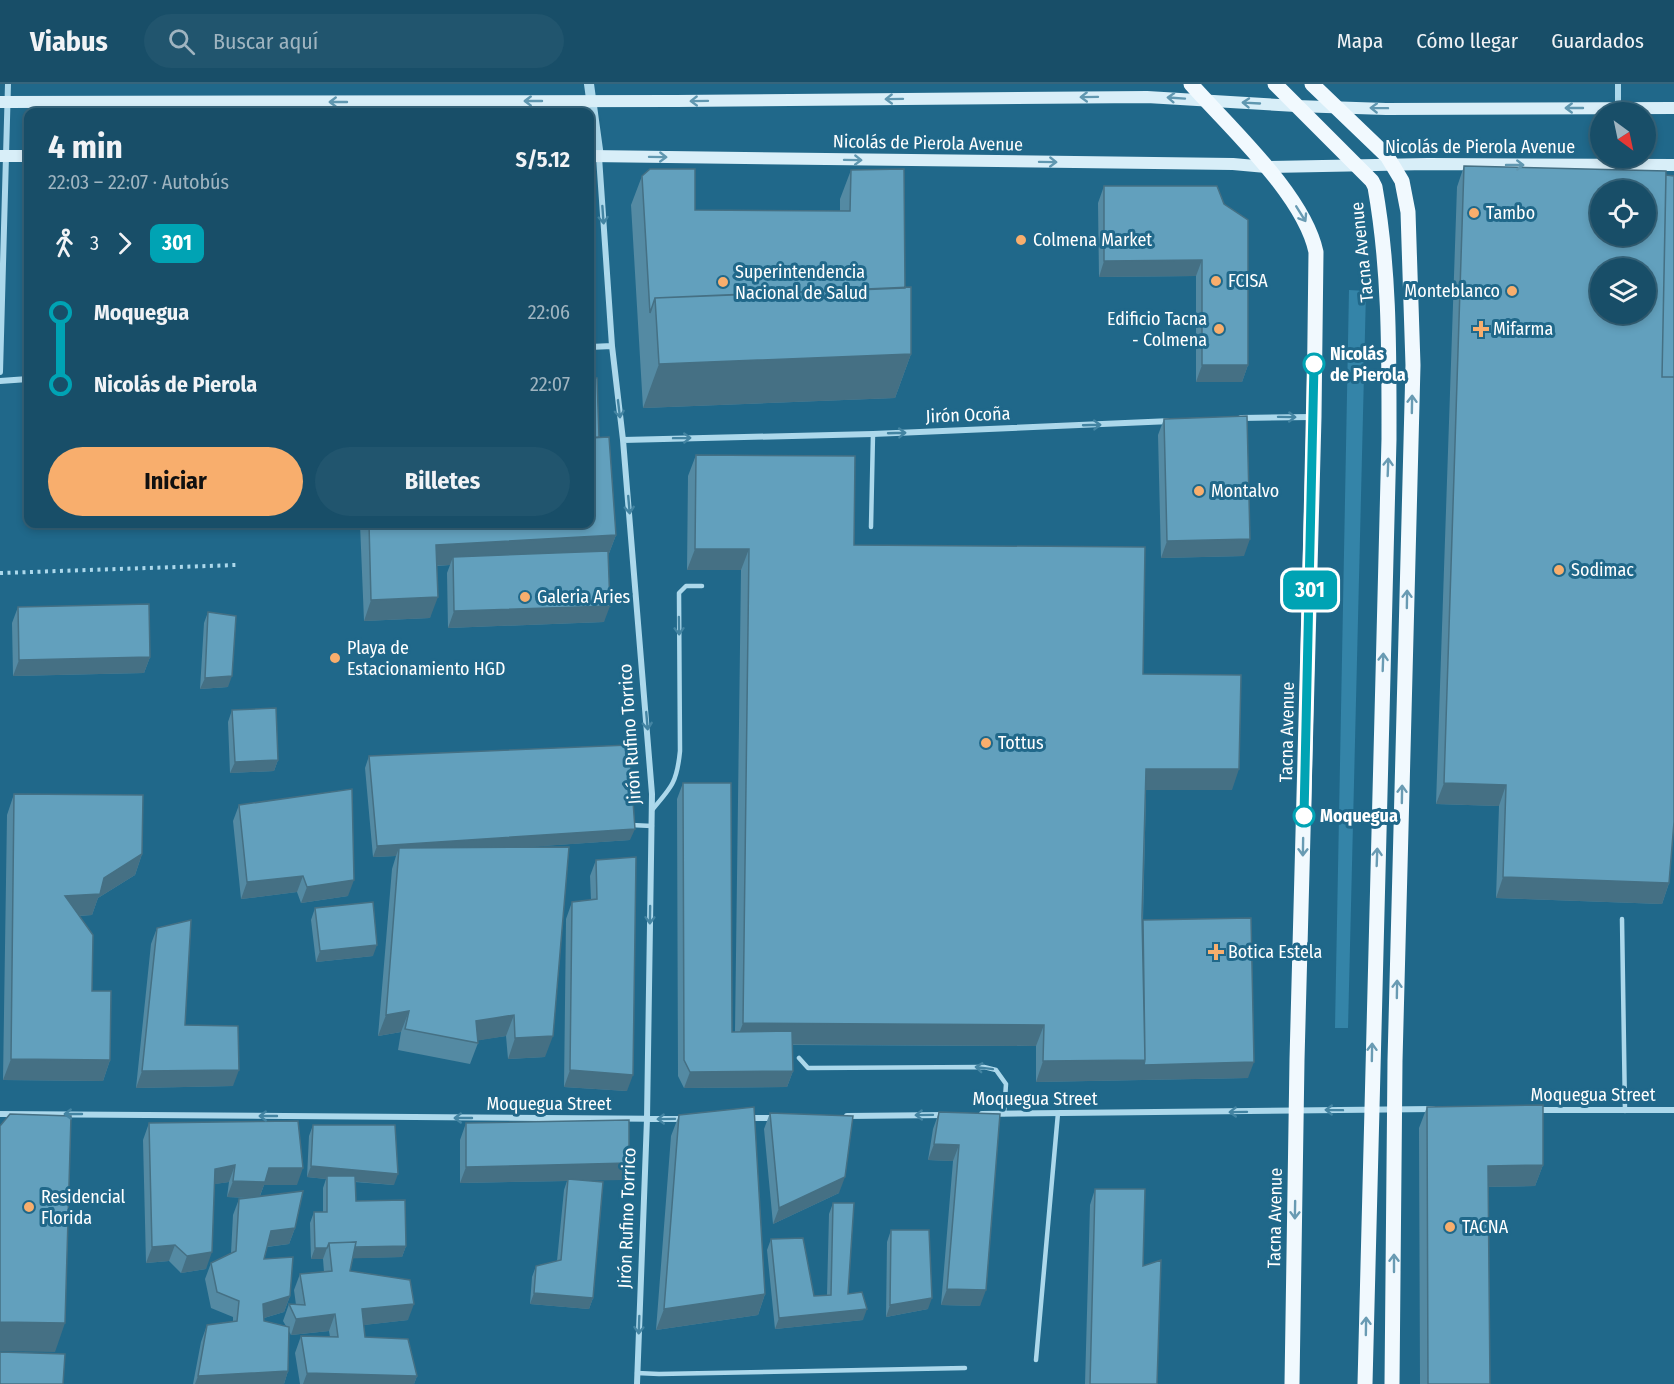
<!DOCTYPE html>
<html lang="es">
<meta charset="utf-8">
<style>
:root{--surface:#184e68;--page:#21556e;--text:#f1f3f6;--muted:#9fb4c0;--line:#36657c;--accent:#f8ae6d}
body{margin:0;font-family:"Fira Sans Condensed",sans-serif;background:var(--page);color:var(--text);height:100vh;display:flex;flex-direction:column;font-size:22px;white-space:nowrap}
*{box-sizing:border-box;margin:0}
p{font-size:20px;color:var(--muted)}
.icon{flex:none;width:33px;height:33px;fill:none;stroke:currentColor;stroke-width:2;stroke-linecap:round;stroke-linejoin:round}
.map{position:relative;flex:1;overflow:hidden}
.side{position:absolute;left:24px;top:24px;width:570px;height:420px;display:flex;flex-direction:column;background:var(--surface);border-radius:12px;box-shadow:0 3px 9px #0003,0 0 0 2px var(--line)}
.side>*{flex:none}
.badge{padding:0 12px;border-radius:9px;font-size:21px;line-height:39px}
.needle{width:39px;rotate:147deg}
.controls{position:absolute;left:1590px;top:18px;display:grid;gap:12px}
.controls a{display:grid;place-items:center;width:66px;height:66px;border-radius:50%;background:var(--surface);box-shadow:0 3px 9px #0003,0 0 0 2px var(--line);font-size:30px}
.map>.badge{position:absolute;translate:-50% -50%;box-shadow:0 0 0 3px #fff}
.legs{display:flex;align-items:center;gap:9px;height:66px;padding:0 24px;font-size:20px}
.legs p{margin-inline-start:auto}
.head{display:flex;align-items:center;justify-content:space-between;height:102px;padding:0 24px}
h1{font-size:33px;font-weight:700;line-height:45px}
.action{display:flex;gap:12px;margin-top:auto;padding:12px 24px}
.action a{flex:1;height:69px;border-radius:36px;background:var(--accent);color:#111;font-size:24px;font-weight:700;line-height:69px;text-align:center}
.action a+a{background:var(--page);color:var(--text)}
ul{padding:0 24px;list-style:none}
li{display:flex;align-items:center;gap:21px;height:72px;font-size:22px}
li i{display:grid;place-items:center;width:9px;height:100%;margin:0 8px;background:currentColor}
li i::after{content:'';width:15px;height:15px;margin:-8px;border:4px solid;border-radius:50%;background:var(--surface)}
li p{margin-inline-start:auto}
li:first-child i{background:linear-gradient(#0000 50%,currentColor 0)}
li:last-child i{background:linear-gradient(currentColor 50%,#0000 0)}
header{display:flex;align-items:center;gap:36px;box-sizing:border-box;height:84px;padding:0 30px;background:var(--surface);border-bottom:2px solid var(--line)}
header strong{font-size:28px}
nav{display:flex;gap:33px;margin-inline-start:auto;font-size:21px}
.search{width:420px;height:54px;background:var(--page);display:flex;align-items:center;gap:15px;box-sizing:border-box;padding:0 21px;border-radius:33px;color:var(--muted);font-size:22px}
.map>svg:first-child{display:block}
.green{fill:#3484a8}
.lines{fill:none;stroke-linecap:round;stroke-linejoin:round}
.path{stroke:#acd8eb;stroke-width:4;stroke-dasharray:3 4.5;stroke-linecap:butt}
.service{stroke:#acd8eb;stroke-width:4.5}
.minor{stroke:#acd8eb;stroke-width:6}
.tertiary{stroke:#acd8eb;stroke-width:10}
.secondary{stroke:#d8eef8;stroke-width:12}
.primary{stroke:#f1f9fe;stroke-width:15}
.wall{fill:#548aa3}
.shaded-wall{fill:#457084}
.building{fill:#62a0bd;stroke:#457084;stroke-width:1.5;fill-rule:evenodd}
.oneway{stroke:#6097b0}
.oneway2{stroke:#699bb3}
.oneway3{stroke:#4384a2}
.line-1-casing{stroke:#fff;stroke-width:14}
.line-1{stroke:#00a3b4;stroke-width:9}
.poi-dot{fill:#f8ae6d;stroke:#20688a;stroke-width:2}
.stop-1-dot{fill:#fff;stroke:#00a3b4;stroke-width:3}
.labels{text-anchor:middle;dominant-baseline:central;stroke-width:6;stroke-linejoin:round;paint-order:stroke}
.street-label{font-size:18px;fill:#fff;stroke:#20688a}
.poi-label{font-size:18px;fill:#fff;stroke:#20688a;text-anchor:start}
.stop-label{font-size:18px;font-weight:bold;fill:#fff;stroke:#20688a;text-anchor:start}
</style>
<header>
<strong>Viabus</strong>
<div class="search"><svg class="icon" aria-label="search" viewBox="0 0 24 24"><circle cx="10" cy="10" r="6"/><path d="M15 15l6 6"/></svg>Buscar aquí</div>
<nav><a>Mapa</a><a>Cómo llegar</a><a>Guardados</a></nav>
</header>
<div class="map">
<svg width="1674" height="1300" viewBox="0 0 1674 1300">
<rect width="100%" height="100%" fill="#20688a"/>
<!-- green -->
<path class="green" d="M1349,206L1366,207L1348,944H1335Z"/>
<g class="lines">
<!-- path -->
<path class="path" d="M0,489L236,481"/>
<!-- service -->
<path class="service" d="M871,443L873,350
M652,726C672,703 677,698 680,667L679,509L686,502H702
M631,741L652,742
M1622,835L1625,1027
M799,974L808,984L984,983L996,986L1006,1000L1004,1030
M1036,1276L1058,1029
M637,1289L659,1290L965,1284"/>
<!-- minor -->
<path class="minor" d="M1618,0V25
M599,73L612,262L623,356L652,710L647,1035L637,1300
M590,263L612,262
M0,288L8,0
M0,297L28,295
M1241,334L1312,333
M623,356L873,350L1171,337
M1537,1026H1674
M0,1030L684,1035
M982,1030L1433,1025
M847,1032L945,1031
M748,1034H777"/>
<!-- tertiary -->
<path class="tertiary" d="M589,0L599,73"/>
<!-- secondary -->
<path class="secondary" d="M0,18L676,17L1147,13L1296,22L1386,25L1674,24
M0,72H28
M590,72L1233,80L1266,83L1428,80L1674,81"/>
<!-- primary -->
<path class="primary" d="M1191,0C1230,44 1304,111 1316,168L1314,333L1297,976L1292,1300
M1275,0L1372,97L1375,103C1390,187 1389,271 1389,355L1365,1300
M1312,0L1387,72L1402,97L1408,128L1413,281L1395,977L1392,1300"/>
</g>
<!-- wall -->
<path class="wall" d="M1464,82L1669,799L1662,820L1496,814L1499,722L1436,720L1457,103Z
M851,86L905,204L911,270L895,314L643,324L631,121L642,92L695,126L840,127V115Z
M1104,102H1217L1248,281L1242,298H1196V192L1099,193L1098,119Z
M1164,335L1244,472L1161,474L1158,351Z
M599,353L616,451L608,472L604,538L448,544L447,489L450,481L437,482L430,534L364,537L360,440H590Z
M696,371L854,461L1143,590L1232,706H1146L1143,836L1248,994L1036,998V962L792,961L793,987L787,1003L684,1004L678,992L677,715L683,699L732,948H735L741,486H687L688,392Z
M18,523L150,573L144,589L13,592L12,539Z
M208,528L228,603L200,605L204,539Z
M232,626L278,676L274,687L230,689L228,638Z
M369,672L630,756L526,763L545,973L508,975L506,952L478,956V959L470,980L398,966L401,948L378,952L392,785L396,772L373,773L365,684Z
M14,710L142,770L135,791L98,814L92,831L79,832L92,907L110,976L103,997L3,996L7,731Z
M239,721L348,812L301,819L297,808L241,815L233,737Z
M596,776L627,1007L564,1003L566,835L572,818L591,816L590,792Z
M315,824L373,872L316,878L311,836Z
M157,844L185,941L233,1002L136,1004L151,860Z
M1427,1023L1543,1081L1535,1102L1488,1103L1490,1300H1420L1419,1044Z
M939,1028L1000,1030L980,1222L941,1221L953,1077L928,1076L933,1045Z
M770,1029L839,1109L773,1140L764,1045Z
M679,1031L765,1210L758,1231L656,1246L671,1052Z
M149,1039L297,1101H264L260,1112L295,1144L289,1160L267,1163L264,1175L290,1212L284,1228L264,1234V1237L286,1242L283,1237L289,1220L296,1221L294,1206L300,1190L324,1188L323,1175H311L310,1139L314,1128H323V1104L326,1095L307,1093L309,1052L313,1041L394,1101L355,1098L356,1117L406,1162L402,1173L353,1174L350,1187L408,1236L363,1241L365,1253L417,1292L414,1300H300L295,1269L301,1252L330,1253L329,1247L291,1251L289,1247L288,1287L284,1300H193L201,1258L207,1241L233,1238V1233L211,1224L205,1195L211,1179L231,1169L233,1131L239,1115L249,1114L227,1113L229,1098L214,1100L206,1185L181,1189L169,1177L146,1179L143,1056Z
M466,1039L629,1079L623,1096H589L593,1214L589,1225L530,1220L532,1193L536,1182L557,1177L564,1106L567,1097L460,1099V1056Z
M1095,1105L1143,1182L1157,1300H1085L1090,1121Z
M833,1119L848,1210L863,1236L775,1245L767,1166L771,1155L814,1212L827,1211L829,1130Z
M891,1146L928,1225L886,1233L887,1158Z"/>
<!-- shaded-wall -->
<path class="shaded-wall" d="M1202,176L1196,192L1099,193L1104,177Z
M911,270L895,314L643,324L659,280Z
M1202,281H1248L1242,298H1196Z
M103,440H138L102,443Z
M616,451L608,472L453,473L450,481L429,482L436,461Z
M1250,455L1244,472L1161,474L1167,457Z
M695,465H749L741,486H687Z
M438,513L430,534L364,537L371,516Z
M610,522L604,538L448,544L454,527Z
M150,573L144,589L13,592L19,576Z
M232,592L228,603L200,605L205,594Z
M278,676L274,687L230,689L235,678Z
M1146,685H1239L1232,706H1139Z
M1444,699L1506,701L1499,722L1436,720Z
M635,745L630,756L399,772V764L396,772L373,773L377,762Z
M142,770L135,791L98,814L92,831L58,833L65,812L104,794Z
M303,792L297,808L241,815L247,798Z
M1503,793L1669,799L1662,820L1496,814Z
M354,796L348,812L301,819L307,803Z
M377,861L373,872L316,878L320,867Z
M409,927L401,948L378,952L386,931Z
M514,931L506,952L469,958L476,937Z
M743,939L1044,941L1036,962L735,960Z
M553,952L545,973L508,975L515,954Z
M11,975L110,976L103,997L3,996Z
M1145,976L1254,978L1248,994L1036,998L1043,977Z
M239,986L233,1002L136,1004L142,987Z
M570,986L633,991L627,1007L564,1003Z
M793,987L787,1003L684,1004L690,988Z
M934,1060L959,1061L953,1077L928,1076Z
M629,1079L623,1096L568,1097V1095L567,1097L460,1099L466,1083Z
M235,1081L229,1098L209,1101L215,1085Z
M1543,1081L1535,1102L1480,1103L1488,1082Z
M311,1082L398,1090L394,1101L327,1095V1092L326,1095L307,1093Z
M269,1084H303L297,1101H264L259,1114L227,1113L233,1097Z
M845,1093L839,1109L773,1140L779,1124Z
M295,1144L289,1160L265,1163L271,1147Z
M175,1161L169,1177L146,1179L152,1163Z
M406,1162L402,1173L331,1175L330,1164Z
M315,1164H327L323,1175H311Z
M212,1168L206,1185L181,1189L187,1172Z
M947,1205L986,1206L980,1222L941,1221Z
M534,1209L593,1214L589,1225L530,1220Z
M765,1210L758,1231L656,1246L664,1225Z
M290,1212L284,1228L257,1236L263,1220Z
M932,1214L928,1225L886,1233L890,1221Z
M414,1220L408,1236L356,1242L362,1225Z
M867,1225L863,1236L775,1245L779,1234Z
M335,1230L329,1247L291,1251L296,1235Z
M0,1238L65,1239L55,1268L0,1267Z
M288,1287L284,1300H195L198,1292Z
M307,1289L417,1292L414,1300H303Z"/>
<!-- building -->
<path class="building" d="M1464,82L1666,87L1662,293H1674V738L1669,799L1503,793L1506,701L1444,699ZM1600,106H1646V152H1600ZM1600,184H1646V230H1600Z
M650,85H695V126L850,127L851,86L904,85L905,204L655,214L650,229L642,92Z
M1666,91L1674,92V293H1662Z
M1104,102H1217L1224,120L1248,136V281H1202V176L1104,177Z
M590,191L591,235H590Z
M911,203V270L659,280L655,214Z
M590,294H597L599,353L590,354Z
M1247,332L1250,455L1167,457L1164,335Z
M609,353L616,451L436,461L438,513L371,516L369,440H590V354Z
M696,371L855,372L854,461L1145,463L1143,590L1241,591L1239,685H1146L1142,832L1145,976L1043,977L1044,941L743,939L749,465H695Z
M608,467L610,522L454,527L453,473Z
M149,520L150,573L19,576L18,523Z
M208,528L236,532L232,592L205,594Z
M276,624L278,676L235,678L232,626Z
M629,661L635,745L377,762L369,672Z
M683,699H731L732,948L792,947L793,987L690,988L684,976Z
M352,705L354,796L307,803L303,792L247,798L239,721Z
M14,710L143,711L142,770L104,794L100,810L65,812L93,851L92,907H111L110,976L11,975Z
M569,763L553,952L515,954L514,931L476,937L478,959L405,945L409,927L386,931L399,764Z
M636,773L633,991L570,986L572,818L597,815L596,776Z
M373,818L377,861L320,867L315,824Z
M1251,834L1254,978L1144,981L1145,976L1143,836Z
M191,836L185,941L238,942L239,986L142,987L157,844Z
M1543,1021V1081L1488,1082L1490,1300H1428L1427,1023Z
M754,1023L765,1210L664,1225L679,1031Z
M939,1028L1000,1030L986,1206L947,1205L959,1061L934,1060Z
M770,1029L853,1032L845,1093L779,1124Z
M10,1030L71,1032L65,1239L0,1238V1042Z
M629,1036V1079L466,1083V1039Z
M298,1037L303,1084H269L265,1098L233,1097L235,1081L215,1085L212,1168L187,1172L175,1161L152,1163L149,1039Z
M313,1041H395L398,1090L311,1082Z
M327,1092H355L356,1117L405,1116L406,1162L355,1163L356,1158L329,1159L327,1164H315L314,1128H327Z
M568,1095L603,1098L593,1214L534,1209L536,1182L561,1176Z
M1095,1105H1145L1143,1182L1161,1176L1157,1300H1090Z
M303,1107L295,1144L271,1147L264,1175L293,1173L290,1212L263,1220L264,1237L289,1243L288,1287L198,1292L207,1241L237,1237L239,1217L217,1208L211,1179L236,1167L239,1115Z
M833,1119H854L848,1210L862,1208L867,1225L779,1234L771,1155L803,1154L814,1212L831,1211Z
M891,1146H929L932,1214L890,1221Z
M356,1158L350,1187L410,1196L414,1220L362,1225L365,1253L408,1255L417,1292L307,1289L301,1252L338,1253L335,1230L296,1235L289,1220L305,1221L300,1190L332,1187L329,1159Z
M0,1268L65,1270L63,1300H0Z"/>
<!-- one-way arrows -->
<defs><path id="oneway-shaft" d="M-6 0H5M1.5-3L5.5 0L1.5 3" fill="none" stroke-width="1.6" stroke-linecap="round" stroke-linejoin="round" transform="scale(1.5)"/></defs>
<g class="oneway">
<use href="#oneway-shaft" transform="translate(1089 13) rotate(179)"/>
<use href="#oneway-shaft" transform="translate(1176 14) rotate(-176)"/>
<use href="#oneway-shaft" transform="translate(894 15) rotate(179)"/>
<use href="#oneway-shaft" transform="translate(533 17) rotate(180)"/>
<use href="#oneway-shaft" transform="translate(699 17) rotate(179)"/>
<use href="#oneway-shaft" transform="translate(338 18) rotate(180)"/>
<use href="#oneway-shaft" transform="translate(1251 19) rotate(-177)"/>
<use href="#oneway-shaft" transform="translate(1379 24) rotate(-179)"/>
<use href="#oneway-shaft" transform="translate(1574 24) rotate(-180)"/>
<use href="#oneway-shaft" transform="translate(658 73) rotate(1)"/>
<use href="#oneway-shaft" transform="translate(853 76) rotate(1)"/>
<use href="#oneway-shaft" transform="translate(1048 78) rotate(1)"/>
<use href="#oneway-shaft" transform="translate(1515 81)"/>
</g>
<g class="oneway2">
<use href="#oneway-shaft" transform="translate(1301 130) rotate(58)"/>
<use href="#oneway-shaft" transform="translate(1412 320) rotate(-89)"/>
<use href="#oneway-shaft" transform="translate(1388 383) rotate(-88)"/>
<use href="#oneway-shaft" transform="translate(1407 515) rotate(-89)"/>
<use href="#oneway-shaft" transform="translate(1383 578) rotate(-88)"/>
<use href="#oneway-shaft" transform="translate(1402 710) rotate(-89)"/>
<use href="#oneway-shaft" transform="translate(1303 763) rotate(91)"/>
<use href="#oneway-shaft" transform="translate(1377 773) rotate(-88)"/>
<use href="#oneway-shaft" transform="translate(1397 905) rotate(-89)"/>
<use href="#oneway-shaft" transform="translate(1372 968) rotate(-89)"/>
<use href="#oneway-shaft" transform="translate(1295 1126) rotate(91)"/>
<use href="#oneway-shaft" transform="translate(1394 1179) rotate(-90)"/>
<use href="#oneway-shaft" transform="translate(1366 1242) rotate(-89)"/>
</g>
<g class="oneway3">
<use href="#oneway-shaft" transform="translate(603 131) rotate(86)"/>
<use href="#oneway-shaft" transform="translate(619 325) rotate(83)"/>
<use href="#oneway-shaft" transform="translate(1287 333) rotate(1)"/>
<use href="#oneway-shaft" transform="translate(1092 341) rotate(-2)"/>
<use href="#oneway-shaft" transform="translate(897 349) rotate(-2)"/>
<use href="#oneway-shaft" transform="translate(682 354) rotate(-1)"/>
<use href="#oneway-shaft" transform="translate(629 421) rotate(85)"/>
<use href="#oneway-shaft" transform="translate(679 542) rotate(89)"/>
<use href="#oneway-shaft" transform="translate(647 637) rotate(85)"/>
<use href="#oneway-shaft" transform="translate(650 831) rotate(91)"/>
<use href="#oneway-shaft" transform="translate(984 984) rotate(-173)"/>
<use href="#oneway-shaft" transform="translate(1334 1026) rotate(-179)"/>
<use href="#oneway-shaft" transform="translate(1238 1028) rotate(179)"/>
<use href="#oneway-shaft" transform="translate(73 1030) rotate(-180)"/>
<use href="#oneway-shaft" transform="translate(924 1031) rotate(179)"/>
<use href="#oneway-shaft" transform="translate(268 1032) rotate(-180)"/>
<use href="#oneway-shaft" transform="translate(463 1034) rotate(-180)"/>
<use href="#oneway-shaft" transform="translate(666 1035) rotate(179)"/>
<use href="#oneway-shaft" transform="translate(639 1241) rotate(92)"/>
</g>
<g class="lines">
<!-- line-1 casing -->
<g class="line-1-casing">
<path id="line-1" d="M1304,732L1314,280"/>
</g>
<!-- line-1 -->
<use href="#line-1" class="line-1"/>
</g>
<!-- markers -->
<g class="poi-dot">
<circle cx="1474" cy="129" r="6"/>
<circle cx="1021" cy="156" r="6"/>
<circle cx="1216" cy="197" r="6"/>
<circle cx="723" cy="198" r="6"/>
<circle cx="1512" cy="207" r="6"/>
<circle cx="1219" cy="245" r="6"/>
<path d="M1478 236h6v6h6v6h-6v6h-6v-6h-6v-6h6z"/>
<circle cx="1199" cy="407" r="6"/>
<circle cx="1559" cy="486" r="6"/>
<circle cx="525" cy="513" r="6"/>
<circle cx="335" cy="574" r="6"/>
<circle cx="986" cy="659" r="6"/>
<path d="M1213 859h6v6h6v6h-6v6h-6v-6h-6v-6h6z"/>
<circle cx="29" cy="1123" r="6"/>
<circle cx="1450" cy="1143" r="6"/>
</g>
<g class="stop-1-dot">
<circle cx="1314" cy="280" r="10"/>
<circle cx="1304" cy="732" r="10"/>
</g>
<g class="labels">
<!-- street labels -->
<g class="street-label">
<text transform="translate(928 59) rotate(1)">Nicolás de Pierola Avenue</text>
<text x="1480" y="63">Nicolás de Pierola Avenue</text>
<text transform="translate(1362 168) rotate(-96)">Tacna Avenue</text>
<text transform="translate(968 331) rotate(-2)">Jirón Ocoña</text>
<text transform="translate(1287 648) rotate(-89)">Tacna Avenue</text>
<text transform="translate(630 650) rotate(-94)">Jirón Rufino Torrico</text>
<text x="1593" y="1011">Moquegua Street</text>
<text x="1035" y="1015">Moquegua Street</text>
<text x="549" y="1020">Moquegua Street</text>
<text transform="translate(627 1134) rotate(-88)">Jirón Rufino Torrico</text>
<text transform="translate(1275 1134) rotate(-89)">Tacna Avenue</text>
</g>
<!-- poi labels -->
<g class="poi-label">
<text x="1486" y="129">Tambo</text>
<text x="1033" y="156">Colmena Market</text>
<text x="735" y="188">Superintendencia<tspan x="735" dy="21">Nacional de Salud</tspan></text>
<text x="1228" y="197">FCISA</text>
<text x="1500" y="207" text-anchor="end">Monteblanco</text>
<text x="1207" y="235" text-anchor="end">Edificio Tacna<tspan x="1207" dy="21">- Colmena</tspan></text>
<text x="1493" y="245">Mifarma</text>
<text x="1211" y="407">Montalvo</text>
<text x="1571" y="486">Sodimac</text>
<text x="537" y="513">Galeria Aries</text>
<text x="347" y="564">Playa de<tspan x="347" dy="21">Estacionamiento HGD</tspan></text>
<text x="998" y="659">Tottus</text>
<text x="1228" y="868">Botica Estela</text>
<text x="41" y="1113">Residencial<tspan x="41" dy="21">Florida</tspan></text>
<text x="1462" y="1143">TACNA</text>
</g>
<!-- stop labels -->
<g class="stop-label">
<text x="1330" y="270">Nicolás<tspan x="1330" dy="21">de Pierola</tspan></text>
<text x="1320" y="732">Moquegua</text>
</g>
</g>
</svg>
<div class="controls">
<a><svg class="needle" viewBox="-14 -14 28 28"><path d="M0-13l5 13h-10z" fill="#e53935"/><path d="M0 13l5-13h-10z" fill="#9fb4c0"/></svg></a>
<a><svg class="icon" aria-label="locate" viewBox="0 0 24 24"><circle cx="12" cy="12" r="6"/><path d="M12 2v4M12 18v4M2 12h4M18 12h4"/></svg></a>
<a><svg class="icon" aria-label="layers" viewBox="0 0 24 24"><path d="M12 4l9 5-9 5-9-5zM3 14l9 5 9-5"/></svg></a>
</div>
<b class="badge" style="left:1310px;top:506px;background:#00a3b4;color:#fff">301</b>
<section class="side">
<div class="head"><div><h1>4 min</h1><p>22:03 – 22:07 · Autobús</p></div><b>S/5.12</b></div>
<div class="legs"><svg class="icon" aria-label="walk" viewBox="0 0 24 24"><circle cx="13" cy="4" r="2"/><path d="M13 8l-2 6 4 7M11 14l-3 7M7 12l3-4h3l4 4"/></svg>3<svg class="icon" aria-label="forward" viewBox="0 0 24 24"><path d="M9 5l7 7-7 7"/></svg><b class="badge" style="background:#00a3b4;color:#fff">301</b></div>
<ul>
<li><i style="color:#00a3b4"></i><b>Moquegua</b><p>22:06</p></li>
<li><i style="color:#00a3b4"></i><b>Nicolás de Pierola</b><p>22:07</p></li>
</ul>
<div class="action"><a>Iniciar</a><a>Billetes</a></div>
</section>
</div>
